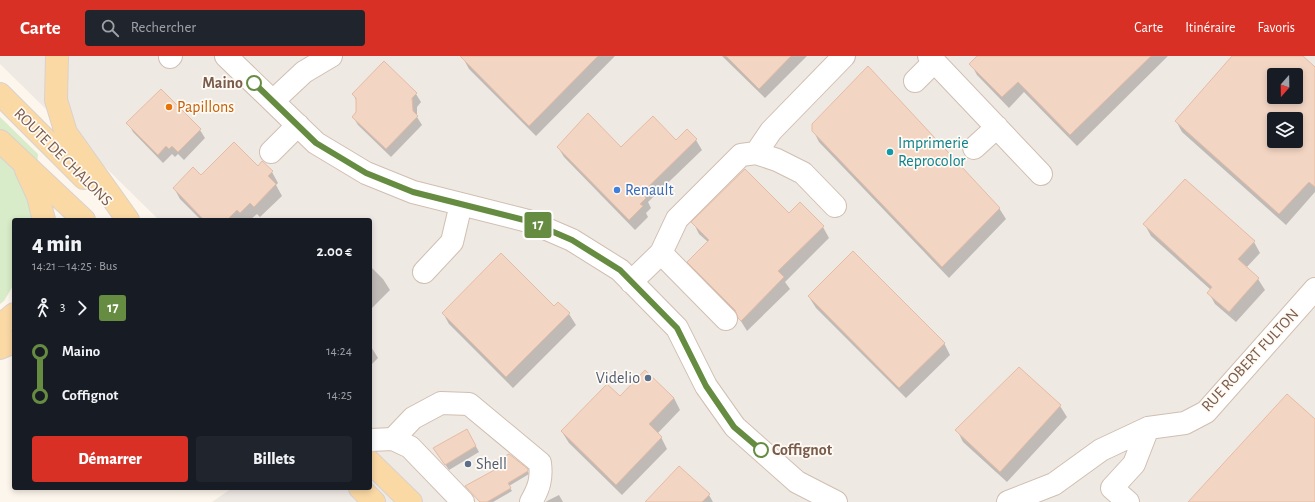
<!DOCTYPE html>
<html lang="fr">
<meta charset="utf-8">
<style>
:root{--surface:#171b24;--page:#20242c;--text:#f1f3f6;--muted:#9ea1a6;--accent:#d93025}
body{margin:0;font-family:"Alegreya Sans",sans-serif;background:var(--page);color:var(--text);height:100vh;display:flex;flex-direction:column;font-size:15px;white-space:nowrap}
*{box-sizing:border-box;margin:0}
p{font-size:13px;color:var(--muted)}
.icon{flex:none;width:22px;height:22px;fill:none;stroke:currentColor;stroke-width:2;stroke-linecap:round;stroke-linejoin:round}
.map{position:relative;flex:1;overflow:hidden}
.drawer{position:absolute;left:12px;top:162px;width:360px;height:272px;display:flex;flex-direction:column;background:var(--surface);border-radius:4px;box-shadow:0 2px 6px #0003}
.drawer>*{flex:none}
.badge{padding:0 8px;border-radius:3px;font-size:14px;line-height:26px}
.needle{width:26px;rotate:200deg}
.fabs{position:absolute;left:1267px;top:12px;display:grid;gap:8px}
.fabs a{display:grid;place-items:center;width:36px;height:36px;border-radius:4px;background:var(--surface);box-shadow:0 2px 6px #0003;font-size:20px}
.map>.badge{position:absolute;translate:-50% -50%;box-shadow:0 0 0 2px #fff}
.legs{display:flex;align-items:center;gap:6px;height:44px;padding:0 20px;font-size:13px}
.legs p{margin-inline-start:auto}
.summary{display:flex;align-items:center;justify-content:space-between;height:68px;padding:0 20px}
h1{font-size:22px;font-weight:800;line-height:30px}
.cta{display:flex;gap:8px;margin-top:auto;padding:8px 20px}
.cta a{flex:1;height:46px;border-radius:4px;background:var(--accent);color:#fff;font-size:16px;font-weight:800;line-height:46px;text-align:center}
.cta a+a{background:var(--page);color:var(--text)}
ul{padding:0 20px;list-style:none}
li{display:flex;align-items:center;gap:14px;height:44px;font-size:15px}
li i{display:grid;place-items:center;width:6px;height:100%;margin:0 5px;background:currentColor}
li i::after{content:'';width:10px;height:10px;margin:-5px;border:3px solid;border-radius:50%;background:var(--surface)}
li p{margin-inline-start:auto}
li:first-child i{background:linear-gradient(#0000 50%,currentColor 0)}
li:last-child i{background:linear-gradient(currentColor 50%,#0000 0)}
header{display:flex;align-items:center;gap:24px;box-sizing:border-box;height:56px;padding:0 20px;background:var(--accent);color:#fff}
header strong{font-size:19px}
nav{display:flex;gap:22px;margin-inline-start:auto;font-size:14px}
.search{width:280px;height:36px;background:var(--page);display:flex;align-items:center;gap:10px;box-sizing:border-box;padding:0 14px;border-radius:4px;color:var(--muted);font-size:15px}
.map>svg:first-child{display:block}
.industrial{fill:#efe9e4;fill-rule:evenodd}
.green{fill:#d8ecc9}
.shadow{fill:#0003;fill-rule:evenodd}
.building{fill:#f3d5c3;stroke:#e6bba3;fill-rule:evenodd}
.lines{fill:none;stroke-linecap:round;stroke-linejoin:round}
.minor-casing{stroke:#d1beb0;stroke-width:24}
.major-casing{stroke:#dad1cd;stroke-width:24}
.minor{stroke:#fff;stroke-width:22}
.major{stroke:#fbd9a5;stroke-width:22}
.line-1-casing{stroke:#fff;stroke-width:9}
.line-1{stroke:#668c41;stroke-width:6}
.stop-1-dot{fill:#fff;stroke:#668c41;stroke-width:2}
.food-dot{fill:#e8710a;stroke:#fffaf3;stroke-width:1.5}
.culture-dot{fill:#0f9aa8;stroke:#fffaf3;stroke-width:1.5}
.shop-dot{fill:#3f7fe0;stroke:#fffaf3;stroke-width:1.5}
.service-dot{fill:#5c6f8a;stroke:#fffaf3;stroke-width:1.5}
.labels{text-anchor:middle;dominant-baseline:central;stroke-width:3.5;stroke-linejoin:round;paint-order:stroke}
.stop-label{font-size:16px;font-weight:bold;fill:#7a5c4d;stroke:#fffaf3;text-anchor:end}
.food-label{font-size:16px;fill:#c56008;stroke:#fffaf3;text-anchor:start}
.culture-label{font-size:16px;fill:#0d838f;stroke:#fffaf3;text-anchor:start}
.street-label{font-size:16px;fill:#7a5c4d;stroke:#fffaf3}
.shop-label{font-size:16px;fill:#366cbe;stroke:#fffaf3;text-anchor:start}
.service-label{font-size:16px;fill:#4e5e75;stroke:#fffaf3;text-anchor:end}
</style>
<header>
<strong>Carte</strong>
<div class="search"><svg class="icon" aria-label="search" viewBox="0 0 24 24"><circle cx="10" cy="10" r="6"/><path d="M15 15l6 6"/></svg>Rechercher</div>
<nav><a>Carte</a><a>Itinéraire</a><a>Favoris</a></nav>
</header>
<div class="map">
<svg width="1315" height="446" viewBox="0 0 1315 446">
<rect width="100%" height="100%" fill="#fdf6ec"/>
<!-- industrial -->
<path class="industrial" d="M0,0H1315V446H212L232,432H370V164H159L0,8ZM1274,19H1296V41H1274ZM1274,63H1296V85H1274Z"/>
<!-- green -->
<path class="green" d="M0,61L38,98L33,164H14V228L4,245L0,248Z"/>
<!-- shadow -->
<path class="shadow" d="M464,0H615L536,80L469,13L463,2Z
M722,0H807L765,42Z
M978,0H1168L1077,90L1024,36L1009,52L977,19L971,8Z
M1233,0H1301L1315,12V136L1286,169L1182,76L1176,65ZM1274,19H1296V41H1274ZM1274,63H1296V85H1274Z
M384,6L416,38L421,46L417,51V61L422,69L391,101L358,69L353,61L357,57V46L353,38Z
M128,67L200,74L205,82L184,104L178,98L175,101L172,98L163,107L133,76Z
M813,74L999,152L1006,163L949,222L819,86Z
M696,84L702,94L648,146L651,152L646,157L648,161L635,174L564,101L558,91L621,92Z
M257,111L272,116L278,127L276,129L282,140L260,161L257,158L250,164H201L180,143L174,132L201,120Z
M789,158L823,171L829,182L785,226L790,233L747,275L739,262L695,217L688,206L708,186L699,178L693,166Z
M1145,169L1254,186L1260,197L1246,212L1258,223L1265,234L1236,266L1215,248L1209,237L1211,234L1151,180Z
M370,210L383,223L390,234L370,254Z
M809,241L944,287L950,299L906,342L816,252Z
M558,247L569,258L576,269L513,332L449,268L443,257L554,251Z
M370,289L378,302L370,310Z
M1019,312L1060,350L1067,361L1007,426L963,386L957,374Z
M620,342H674L680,354L657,378L661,381L667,393L622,439L569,387L562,376Z
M467,374L479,396L449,414L438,398Z
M527,414L529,418L509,430L512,435L493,446H481L467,432Z
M559,439L563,446H546L547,445Z
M709,439L713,446H646Z"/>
<!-- building -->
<path class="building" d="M460,0H598L529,70Z
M726,0H791L759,33Z
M977,0H1151L1070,79L1018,26L1002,41L969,8Z
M1232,0H1303L1315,11V131L1309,126L1279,158L1175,65ZM1274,19H1296V41H1274ZM1274,63H1296V85H1274Z
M384,5L417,37L412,42L413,55L418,60L386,93L352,61L356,56V42L352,38Z
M868,10L1000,152L942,211L812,75V68Z
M161,33L201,73L178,96L172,90L169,93L166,90L158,99L126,67Z
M588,57L621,91L653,60L676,84L687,73L697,83L642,137L646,142L640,148L643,150L629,164L557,91Z
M234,86L258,110L262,105L273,115L268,120L276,128L254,151L250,147L240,157L237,154L227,164H204L173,132L193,111L201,119Z
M745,113L789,157L800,146L824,170L778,215L784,221L741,265L738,262L735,254L687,206L709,184L691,166Z
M1185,123L1255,185L1238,203L1259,222L1229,256L1207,237L1212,231L1143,168Z
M853,195L945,287L899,332L808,240Z
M501,197L554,250L558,246L570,257L506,321L442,257Z
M1019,311L1061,349L1000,416L955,374Z
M645,314L674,342L649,368L662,381L616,429L561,375L607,328L620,340Z
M1287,338L1315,363V446H1188Z
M467,373L476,390L445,409L433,392Z
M509,398L528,413V415L508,427L511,432L487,446H480L465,430L498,412L495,405Z
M679,410L710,438L702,446H645Z"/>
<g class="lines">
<!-- minor casing -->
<g class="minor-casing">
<path id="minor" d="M226,0L316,87L366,117L413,136L528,165L572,184L620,214L677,272L706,330L735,371L797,426L836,446
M929,0L1041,118
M170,1L171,0
M915,25L934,6
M273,45L304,16L331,0
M974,92L997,71
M271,96L298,69
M756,97L771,75L844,0
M661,197L726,263
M424,216L452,186L461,148
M631,226L661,197L677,163L741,99L756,97L777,104L803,117L835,150
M393,383L413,362L441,347L469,348L540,407C542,423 539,432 531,446
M370,384L393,383L410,391L463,446
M1008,446L1054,428L1101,394L1148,372L1185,367L1206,356L1315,233
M1128,446L1112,432L1134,408L1148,372"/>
</g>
<!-- major casing -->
<g class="major-casing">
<path id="major" d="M57,0L56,44L66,77L128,164
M0,38L84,122
M0,85L84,164
M26,114L38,140L44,164
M0,270L14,258
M0,292L14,286
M370,406L411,446
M360,432L374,446"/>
</g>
<!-- minor -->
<use href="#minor" class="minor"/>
<!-- major -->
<use href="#major" class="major"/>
</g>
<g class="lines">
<!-- line-1 casing -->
<g class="line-1-casing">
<path id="line-1" d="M254,27L316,87L366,117L413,136L528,165L572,184L620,214L677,272L706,330L734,371L761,394"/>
</g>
<!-- line-1 -->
<use href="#line-1" class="line-1"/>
</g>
<!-- markers -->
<g class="stop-1-dot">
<circle cx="254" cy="27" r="7"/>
<circle cx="761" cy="394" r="7"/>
</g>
<circle class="food-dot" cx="169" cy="51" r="4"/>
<circle class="culture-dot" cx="890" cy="96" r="4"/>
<circle class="shop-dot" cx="617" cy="134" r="4"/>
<g class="service-dot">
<circle cx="648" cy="322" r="4"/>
<circle cx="468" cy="408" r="4"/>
</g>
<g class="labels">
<!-- stop labels -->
<g class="stop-label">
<text x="243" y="27">Maino</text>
<text x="772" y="394" text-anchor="start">Coffignot</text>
</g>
<!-- food labels -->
<g class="food-label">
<text x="177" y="51">Papillons</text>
</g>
<!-- culture labels -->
<g class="culture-label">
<text x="898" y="87">Imprimerie<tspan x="898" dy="18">Reprocolor</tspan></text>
</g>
<!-- street labels -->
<g class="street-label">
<text transform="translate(63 101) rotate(45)">ROUTE DE CHALONS</text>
<text transform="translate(1250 304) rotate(-47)">RUE ROBERT FULTON</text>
</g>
<!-- shop labels -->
<g class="shop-label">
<text x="625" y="134">Renault</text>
</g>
<!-- service labels -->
<g class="service-label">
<text x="640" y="322">Videlio</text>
<text x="476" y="408" text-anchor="start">Shell</text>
</g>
</g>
</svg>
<div class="fabs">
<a><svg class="needle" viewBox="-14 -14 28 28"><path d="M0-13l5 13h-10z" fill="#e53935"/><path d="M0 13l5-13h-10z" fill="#9ea1a6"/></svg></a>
<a><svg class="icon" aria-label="layers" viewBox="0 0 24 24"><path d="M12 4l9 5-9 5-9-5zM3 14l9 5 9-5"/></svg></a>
</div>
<b class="badge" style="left:538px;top:169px;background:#668c41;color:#fff">17</b>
<section class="drawer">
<div class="summary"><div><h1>4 min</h1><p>14:21 – 14:25 · Bus</p></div><b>2.00 €</b></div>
<div class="legs"><svg class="icon" aria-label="walk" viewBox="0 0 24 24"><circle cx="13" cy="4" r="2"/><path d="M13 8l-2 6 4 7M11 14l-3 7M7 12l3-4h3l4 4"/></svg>3<svg class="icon" aria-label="forward" viewBox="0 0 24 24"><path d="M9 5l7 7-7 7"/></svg><b class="badge" style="background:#668c41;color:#fff">17</b></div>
<ul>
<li><i style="color:#668c41"></i><b>Maino</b><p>14:24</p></li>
<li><i style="color:#668c41"></i><b>Coffignot</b><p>14:25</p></li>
</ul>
<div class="cta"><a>Démarrer</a><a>Billets</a></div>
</section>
</div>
